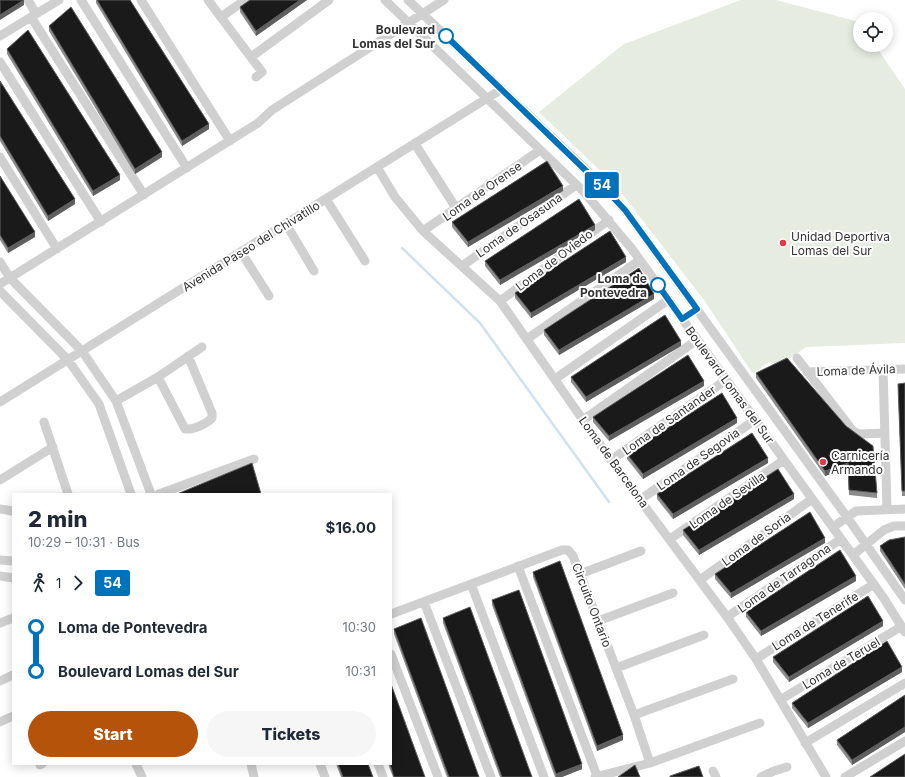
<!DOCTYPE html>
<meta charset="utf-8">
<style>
:root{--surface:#fff;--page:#f6f6f7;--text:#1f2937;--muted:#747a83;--accent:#b45309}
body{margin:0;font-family:Inter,sans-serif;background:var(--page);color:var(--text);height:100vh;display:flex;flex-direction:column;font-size:15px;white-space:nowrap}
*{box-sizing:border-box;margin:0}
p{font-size:13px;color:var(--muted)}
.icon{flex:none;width:22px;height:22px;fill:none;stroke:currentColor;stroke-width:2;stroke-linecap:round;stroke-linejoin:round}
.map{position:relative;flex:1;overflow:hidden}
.drawer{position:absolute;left:12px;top:493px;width:380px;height:272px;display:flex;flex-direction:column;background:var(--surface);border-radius:0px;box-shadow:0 2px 10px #0003}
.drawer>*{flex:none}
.badge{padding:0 8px;border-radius:3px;font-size:14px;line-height:26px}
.tools{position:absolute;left:853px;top:12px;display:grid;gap:8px}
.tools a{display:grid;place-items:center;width:40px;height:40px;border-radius:50%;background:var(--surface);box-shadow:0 2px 10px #0003;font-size:20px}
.map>.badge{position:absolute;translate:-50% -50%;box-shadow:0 0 0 2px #fff}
.legs{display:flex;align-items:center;gap:6px;height:44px;padding:0 16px;font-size:13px}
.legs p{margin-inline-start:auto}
.overview{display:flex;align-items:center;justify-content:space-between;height:68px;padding:0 16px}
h1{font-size:22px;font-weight:800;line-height:30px}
.button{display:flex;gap:8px;margin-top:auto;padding:8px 16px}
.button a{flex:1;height:46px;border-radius:24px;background:var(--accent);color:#fff;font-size:16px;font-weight:800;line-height:46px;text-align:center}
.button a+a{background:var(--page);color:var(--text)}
ul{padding:0 16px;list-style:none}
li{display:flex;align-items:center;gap:14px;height:44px;font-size:15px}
li i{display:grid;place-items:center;width:6px;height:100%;margin:0 5px;background:currentColor}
li i::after{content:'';width:10px;height:10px;margin:-5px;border:3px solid;border-radius:50%;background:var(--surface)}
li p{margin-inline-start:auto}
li:first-child i{background:linear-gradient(#0000 50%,currentColor 0)}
li:last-child i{background:linear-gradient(currentColor 50%,#0000 0)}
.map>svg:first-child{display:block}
.green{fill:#e6ecdf}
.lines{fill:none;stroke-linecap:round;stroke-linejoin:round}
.stream{stroke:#cfe2ee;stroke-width:2.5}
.minor{stroke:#d0d0d0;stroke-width:9}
.wall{fill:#8c8c8c}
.shaded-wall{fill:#5f5f5f}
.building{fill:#1a1a1a;stroke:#5f5f5f}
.line-1-casing{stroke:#fff;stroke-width:9}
.line-1{stroke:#0072bc;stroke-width:6}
.stop-1-dot{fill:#fff;stroke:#0072bc;stroke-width:2}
.poi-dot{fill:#e63946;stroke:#fff;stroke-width:1.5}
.labels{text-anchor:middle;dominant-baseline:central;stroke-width:4;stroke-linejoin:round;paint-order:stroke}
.stop-label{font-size:12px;font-weight:bold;fill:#333;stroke:#fff;text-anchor:end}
.street-label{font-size:12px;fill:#333;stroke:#fff}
.poi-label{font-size:12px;fill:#333;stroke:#fff;text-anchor:start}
</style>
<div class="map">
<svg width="905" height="777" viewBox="0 0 905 777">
<rect width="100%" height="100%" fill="#fff"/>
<!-- green -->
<path class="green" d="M741,0H776L859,22L860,45H875L905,89V343L806,347L779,366L770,361L753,374L704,300L617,187L539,112L624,44Z"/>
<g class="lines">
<!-- stream -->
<path class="stream" d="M402,248L480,323L609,502"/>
<!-- minor -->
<path class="minor" d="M28,0L36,14
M81,0L187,168
M141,0L230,141
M208,0L262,72L256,77
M385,0L584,192L632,249L883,597L905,632
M408,0L596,179L625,210L847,517L905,600
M31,17L144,195
M221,17L245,0
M0,36L59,0
M251,57L329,0
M0,62L101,222
M415,144L456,208
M0,157L57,249
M377,167L395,197L423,231L500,301L620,473L727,617L756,659L826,777
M326,199L365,261
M286,224L314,271
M423,231L540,150
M241,252L269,296
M0,262L10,278L82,351L116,401L151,494
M462,266L576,185
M0,284L258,123L272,110L444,0
M0,291L68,360L99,404L131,494
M500,301L609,220
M527,339L640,260
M797,358L853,431L859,434L885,433
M883,369L887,509
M807,372L905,369
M158,377L185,429C194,430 206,424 212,418V413L188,356
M555,379L668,300
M116,401L158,377L202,347
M0,402L502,89
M583,420L697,340
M44,422L68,494
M611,460L726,380
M0,480L53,447
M159,494L254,459
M641,499L755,420
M0,509L13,511
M833,527L856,511L905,509
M670,539L784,460
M853,555L884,530L894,526H905
M0,560L13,561
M518,566L597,776
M580,574L641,551
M0,576L13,578
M700,580L812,499
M471,584L544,777
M424,602L491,777
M391,614L562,550H568L573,556L580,574L634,715L650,763L595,777
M727,617L841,539
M598,621L673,593
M0,623L13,618
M391,654L438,777
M756,659L874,584
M616,668L704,635
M0,681L13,675
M780,700L902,626
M634,715L733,679
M0,722L13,716
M805,743L905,683
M650,763L760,723
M136,764L142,777
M251,764L254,777
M320,764L325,777
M378,764L383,777
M40,765L42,764
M713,771L716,777
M761,777L774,771L787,767
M845,777L905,741"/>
</g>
<!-- wall -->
<path class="wall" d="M96,0H130L209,129L182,146L96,3Z
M250,0H307L256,36L240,12V7Z
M49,26L162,157L135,174L49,31Z
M7,49L120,180L93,196L7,54Z
M0,81L75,204L48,221L0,141Z
M0,176L35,237L8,253L0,240Z
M563,191L468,247L452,227V222Z
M595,230L500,285L485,266V261Z
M626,262L531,318L515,298V293Z
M654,299L559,355L544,335V330Z
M681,346L586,402L571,382V377Z
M756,373L877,493V498L849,495L848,468L825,476L756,378Z
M905,383V496H902L898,389Z
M704,386L609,441L593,422V417Z
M737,423L643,479L627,459V454Z
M768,463L673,519L657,499V494Z
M794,499L699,555L683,535V530Z
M905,537V589L880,551V546Z
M825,543L731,598L715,579V574Z
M533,572L623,740L597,751L533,577Z
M856,581L761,636L746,617V612Z
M492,600L582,769L562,777H555L492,605Z
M443,618L532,777H500L443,623Z
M883,626L789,682L773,662V657Z
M394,629L479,777H447L394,634Z
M902,672L808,728L792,708V703Z
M905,695V732L852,765L837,745V740Z
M336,764H368L373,777H341Z
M388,764H391L425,777H393Z"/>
<!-- shaded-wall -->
<path class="shaded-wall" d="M24,0V5L0,20V15Z
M300,0H307L256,36V31Z
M209,124V129L182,146V141Z
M162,152V157L135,174V169Z
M120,175V180L93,196V191Z
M563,186V191L468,247V242Z
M75,199V204L48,221V216Z
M595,225V230L500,285V280Z
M35,232V237L8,253V248Z
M626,257V262L531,318V313Z
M654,294V299L559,355V350Z
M681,341V346L586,402V397Z
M704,381V386L609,441V436Z
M737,418V423L643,479V474Z
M768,458V463L673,519V514Z
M848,463V468L825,476V471Z
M794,494V499L699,555V550Z
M825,538V543L731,598V593Z
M856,576V581L761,636V631Z
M883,621V626L789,682V677Z
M902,667V672L808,728V723Z
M905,727V732L852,765V760Z
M623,735V740L597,751V746Z
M582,764V769L562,777H556V774Z"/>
<!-- building -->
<path class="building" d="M0,0H24L0,15Z
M97,0H130L209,124L182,141Z
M250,0H300L256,31L240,7Z
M71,7L162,152L135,169L49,26Z
M28,30L120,175L93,191L7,49Z
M0,81L75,199L48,216L0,136Z
M547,161L563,186L468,242L452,222Z
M0,176L35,232L8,248L0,235Z
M579,199L595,225L500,280L485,261Z
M610,231L626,257L531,313L515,293Z
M639,268L654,294L559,350L544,330Z
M665,315L681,341L586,397L571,377Z
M688,355L704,381L609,436L593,417Z
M787,358L846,426L873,446L877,493L849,490L848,463L825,471L756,373Z
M905,383V491H902L898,384Z
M722,393L737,418L643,474L627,454Z
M752,433L768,458L673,514L657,494Z
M252,463L261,494H177Z
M778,469L794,494L699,550L683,530Z
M810,512L825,538L731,593L715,574Z
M905,537V584L880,546L889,540Z
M840,550L856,576L761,631L746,612Z
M560,561L623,735L597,746L533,572Z
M519,590L582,764L556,774L492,600Z
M868,596L883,621L789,677L773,657Z
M470,607L532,777H502L443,618Z
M421,618L479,777H449L394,629Z
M887,641L902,667L808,723L792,703Z
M391,684L425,777H394L390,764H391Z
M905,695V727L852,760L837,740Z
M905,754V777H870Z
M338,764H368L373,777H343Z
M635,765L640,777H618Z
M699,766L703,777H670V776Z"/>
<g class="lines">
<!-- line-1 casing -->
<g class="line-1-casing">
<path id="line-1" d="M446,36L607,191L625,210L697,309L682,319L658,285"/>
</g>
<!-- line-1 -->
<use href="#line-1" class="line-1"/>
</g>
<!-- markers -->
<g class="stop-1-dot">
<circle cx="446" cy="36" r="7"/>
<circle cx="658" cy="285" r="7"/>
</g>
<g class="poi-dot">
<circle cx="783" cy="243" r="4"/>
<circle cx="823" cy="462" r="4"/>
</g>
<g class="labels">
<!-- stop labels -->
<g class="stop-label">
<text x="435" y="29">Boulevard<tspan x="435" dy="14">Lomas del Sur</tspan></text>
<text x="647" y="278">Loma de<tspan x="647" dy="14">Pontevedra</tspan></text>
</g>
<!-- street labels -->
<g class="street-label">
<text transform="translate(482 191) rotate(-35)">Loma de Orense</text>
<text transform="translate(519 225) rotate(-35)">Loma de Osasuna</text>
<text transform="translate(251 246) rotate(-32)">Avenida Paseo del Chivatillo</text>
<text transform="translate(554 260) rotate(-37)">Loma de Oviedo</text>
<text transform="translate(856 370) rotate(-2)">Loma de Ávila</text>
<text transform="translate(730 385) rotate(54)">Boulevard Lomas del Sur</text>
<text transform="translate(669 420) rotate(-35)">Loma de Santander</text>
<text transform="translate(698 459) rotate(-35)">Loma de Segovia</text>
<text transform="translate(614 462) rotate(54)">Loma de Barcelona</text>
<text transform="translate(727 500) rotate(-35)">Loma de Sevilla</text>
<text transform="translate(756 539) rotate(-36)">Loma de Soria</text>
<text transform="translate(784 578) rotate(-35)">Loma de Tarragona</text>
<text transform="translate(592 605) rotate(69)">Circuito Ontario</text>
<text transform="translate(815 621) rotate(-32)">Loma de Tenerife</text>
<text transform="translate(841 663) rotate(-31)">Loma de Teruel</text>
</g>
<!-- poi labels -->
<g class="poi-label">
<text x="791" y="236">Unidad Deportiva<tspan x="791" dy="14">Lomas del Sur</tspan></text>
<text x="831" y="455">Carnicería<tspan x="831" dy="14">Armando</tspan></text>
</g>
</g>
</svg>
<div class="tools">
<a><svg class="icon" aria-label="locate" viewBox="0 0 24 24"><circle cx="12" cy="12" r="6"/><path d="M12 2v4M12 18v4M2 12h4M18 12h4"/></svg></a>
</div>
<b class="badge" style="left:602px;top:185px;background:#0072bc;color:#fff">54</b>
<section class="drawer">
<div class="overview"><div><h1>2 min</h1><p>10:29 – 10:31 · Bus</p></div><b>$16.00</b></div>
<div class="legs"><svg class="icon" aria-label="walk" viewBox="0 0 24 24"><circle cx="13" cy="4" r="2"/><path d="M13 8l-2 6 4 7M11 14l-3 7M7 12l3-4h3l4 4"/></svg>1<svg class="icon" aria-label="forward" viewBox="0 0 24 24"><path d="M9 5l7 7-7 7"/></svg><b class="badge" style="background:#0072bc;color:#fff">54</b></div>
<ul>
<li><i style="color:#0072bc"></i><b>Loma de Pontevedra</b><p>10:30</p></li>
<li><i style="color:#0072bc"></i><b>Boulevard Lomas del Sur</b><p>10:31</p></li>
</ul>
<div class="button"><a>Start</a><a>Tickets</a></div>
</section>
</div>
